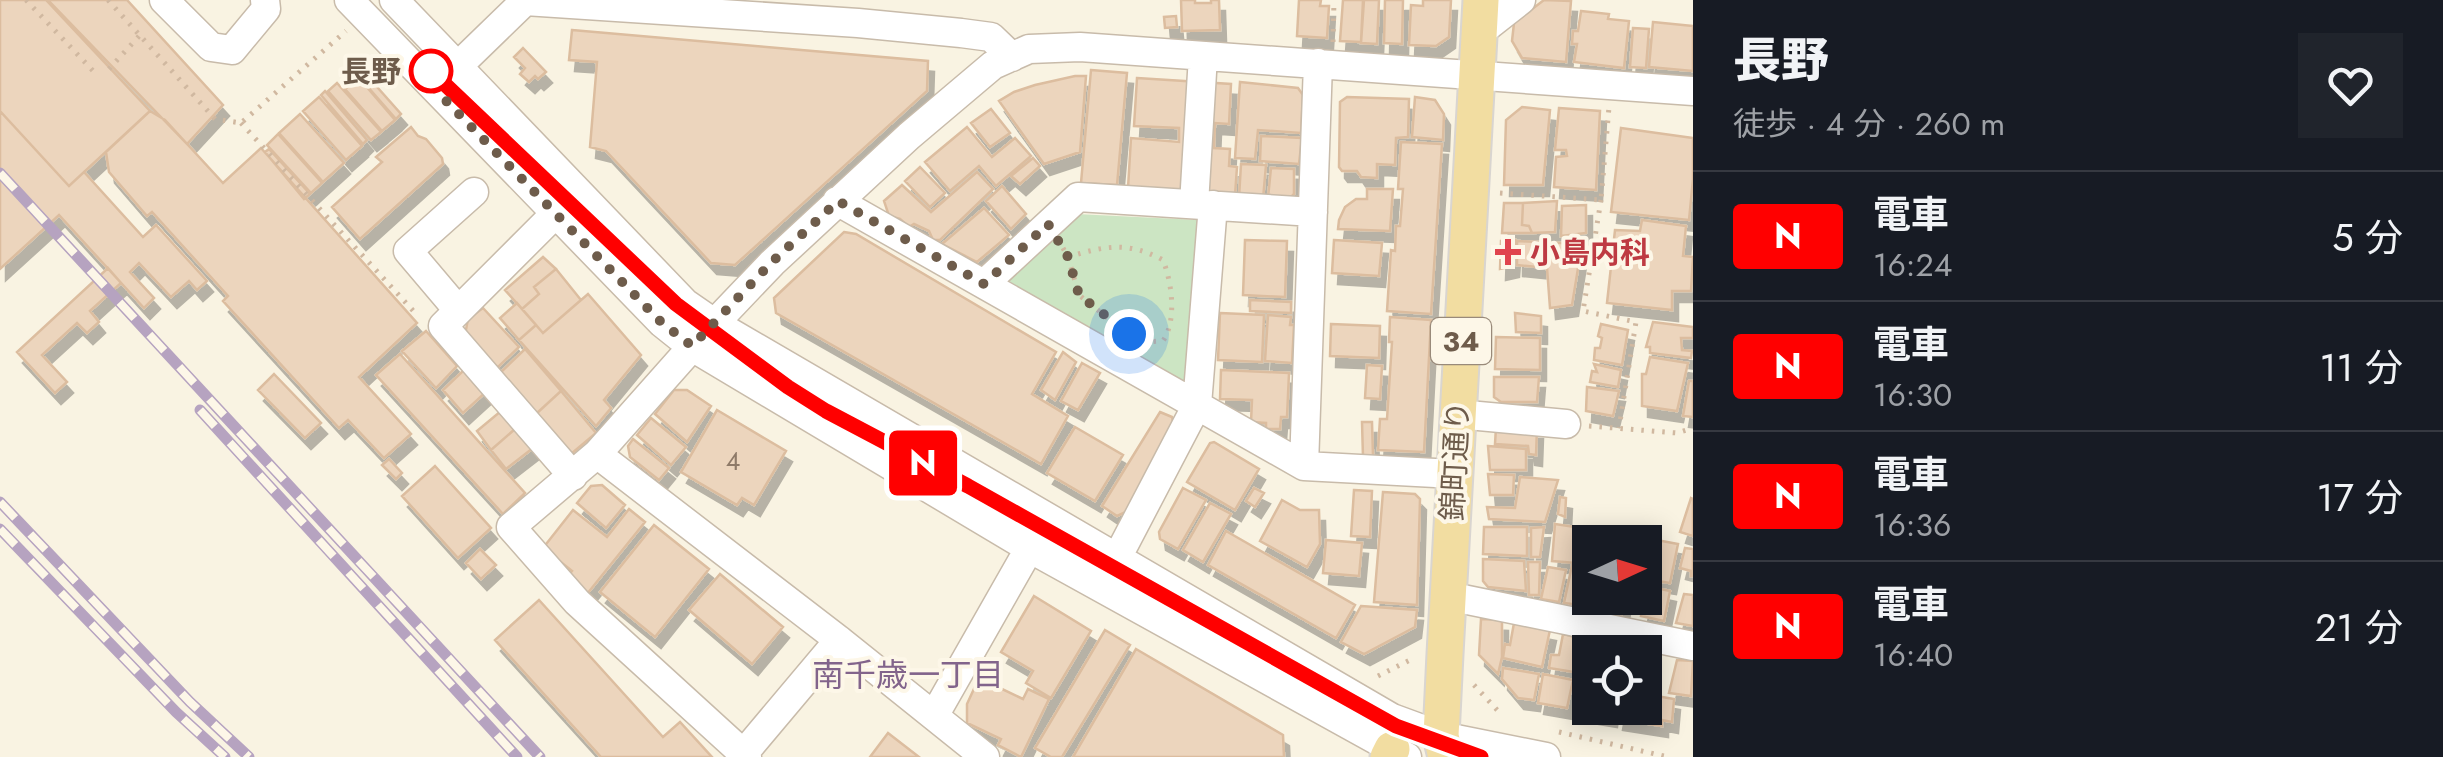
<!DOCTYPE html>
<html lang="ja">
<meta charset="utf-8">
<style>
:root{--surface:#171b24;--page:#20242c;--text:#f1f3f6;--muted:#9ea1a6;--line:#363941}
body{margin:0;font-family:Jost,"Noto Sans JP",sans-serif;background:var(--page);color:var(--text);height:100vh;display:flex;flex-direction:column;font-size:38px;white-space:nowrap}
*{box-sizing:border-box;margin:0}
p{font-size:32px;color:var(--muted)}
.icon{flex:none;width:55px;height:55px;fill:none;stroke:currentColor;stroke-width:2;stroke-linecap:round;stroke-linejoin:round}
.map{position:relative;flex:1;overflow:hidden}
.side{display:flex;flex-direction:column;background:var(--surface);width:750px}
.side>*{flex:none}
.badge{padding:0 20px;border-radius:8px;font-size:35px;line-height:65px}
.needle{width:65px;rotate:86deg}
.fabs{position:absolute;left:1572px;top:525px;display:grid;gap:20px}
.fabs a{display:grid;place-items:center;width:90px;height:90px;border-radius:0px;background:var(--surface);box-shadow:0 5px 25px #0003;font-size:50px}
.you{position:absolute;width:50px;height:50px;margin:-25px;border:8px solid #fff;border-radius:50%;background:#1a73e8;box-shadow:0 0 0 15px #1a73e833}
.map>.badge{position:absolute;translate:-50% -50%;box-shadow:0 0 0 5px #fff}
.round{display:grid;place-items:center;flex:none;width:105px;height:105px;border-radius:0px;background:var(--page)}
.summary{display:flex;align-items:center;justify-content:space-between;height:170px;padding:0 40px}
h1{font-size:48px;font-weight:800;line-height:75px}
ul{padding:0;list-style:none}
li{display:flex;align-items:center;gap:30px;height:130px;padding:0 40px;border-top:2px solid var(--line)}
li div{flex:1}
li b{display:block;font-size:38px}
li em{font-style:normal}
li .badge{min-width:110px;font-weight:700;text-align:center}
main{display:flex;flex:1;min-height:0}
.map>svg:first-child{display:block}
.green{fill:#cce5c3}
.building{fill:#ecd5bd;stroke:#dcbd9f;stroke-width:2.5;filter:url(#shadow)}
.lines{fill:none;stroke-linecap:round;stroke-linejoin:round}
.minor-casing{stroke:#c8bbaa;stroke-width:31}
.major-casing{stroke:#d9d5d0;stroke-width:39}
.path{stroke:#d0b8a0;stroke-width:5;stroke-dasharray:2.5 8;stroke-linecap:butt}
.minor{stroke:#fff;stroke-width:28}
.major{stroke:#f2dda1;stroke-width:35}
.rail-casing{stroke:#b6a3c0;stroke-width:11}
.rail{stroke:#fdf7e8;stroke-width:8;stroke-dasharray:22;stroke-linecap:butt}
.line-casing{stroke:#fff;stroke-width:22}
.line{stroke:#f00;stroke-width:15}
.walk{stroke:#6e5c4b;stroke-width:10;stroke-dasharray:0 18}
.stop-dot{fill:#fff;stroke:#f00;stroke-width:5}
.health-dot{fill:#e0444e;stroke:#fdf7e8;stroke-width:4}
.labels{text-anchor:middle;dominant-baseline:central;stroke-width:8;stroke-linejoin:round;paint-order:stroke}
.number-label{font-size:25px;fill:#8e7a68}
.shield{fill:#fdf7e8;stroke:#998a7a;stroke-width:2.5}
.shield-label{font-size:28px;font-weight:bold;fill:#6e5c4b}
.stop-label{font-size:30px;font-weight:bold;fill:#6e5c4b;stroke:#fdf7e8;text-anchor:end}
.health-label{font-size:30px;font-weight:bold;fill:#be3a42;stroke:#fdf7e8;text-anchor:start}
.street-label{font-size:30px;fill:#6e5c4b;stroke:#fdf7e8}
.neighbourhood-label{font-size:32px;fill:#82648b;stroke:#fdf7e8}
</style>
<main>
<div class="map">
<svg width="1693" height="757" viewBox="0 0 1693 757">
<defs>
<filter id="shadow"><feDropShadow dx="6" dy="11" stdDeviation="0" flood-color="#0004"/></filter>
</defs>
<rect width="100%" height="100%" fill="#f9f3e2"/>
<!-- green -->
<path class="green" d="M1076,214L1198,220L1193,383L1182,390L1004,286L1003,278Z"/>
<!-- building -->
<path class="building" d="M0,0H46L150,111L69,186L0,111Z
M48,0H127L223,105L187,144Z
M1181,0H1195V3H1211V0H1219L1220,30L1182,31Z
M1299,0H1321L1320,6H1329L1327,38L1297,36Z
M1343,0H1363L1361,42L1340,41Z
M1364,0H1379L1377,44L1361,43Z
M1385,0H1403L1402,44L1384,43Z
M1423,0H1451L1449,37L1436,46L1409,45L1411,5L1423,6Z
M1544,0L1571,1L1566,62L1522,58L1512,41L1514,23Z
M1581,11L1609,14L1608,19L1629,21L1624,68L1574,62L1577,44H1572L1573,31H1578Z
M1176,16L1177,27L1165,28L1164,17Z
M1653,22L1693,26V71L1649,67Z
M1633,28L1649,29L1646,68L1630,67Z
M572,30L928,61L927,91L735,265L711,263L606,151L590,147L597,62L569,60Z
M523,48L546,72L538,79L535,76L529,82L520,74L525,68L514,57Z
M1091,70L1127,73L1117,185L1081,183Z
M362,76L370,79L401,114L396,119L360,78Z
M1075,76H1086L1080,152L1044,164L999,101L1014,92L1035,85Z
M359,78L395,120L382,131L345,89Z
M1137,78L1231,84L1229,124L1215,123L1214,148L1230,149L1229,166L1237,167L1235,195L1128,188L1131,138L1179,142V128L1134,126Z
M1240,82L1298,88L1303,95L1301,133L1258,130L1255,159L1235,158Z
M337,83L381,132L371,140L328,91Z
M325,91L367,140L363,144L321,95Z
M319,97L362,146L346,160L303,111Z
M1347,97L1409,99L1408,137L1396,138L1395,165L1377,164V178L1361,177L1357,171H1342L1339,167L1340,102Z
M1415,97L1435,100L1444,114L1443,140L1412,137Z
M1522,107L1550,110L1543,185H1504L1506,120Z
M1559,108L1600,111L1596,190L1554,187L1556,157L1567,156L1566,150H1555Z
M991,109L1010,133L990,147L971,123Z
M0,111L69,186L84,172L143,237L156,225L207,281L197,290L189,281L171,297L139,263L130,272L154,298L144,308L59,215L0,269Z
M150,111L165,120L223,183L261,148L417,323L359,377L411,434L384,458L348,420L339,428L223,301L228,296L152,212L147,216L109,172L106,152Z
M300,114L344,163L323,182L279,133Z
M411,127L418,136L426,139L442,158L443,164L360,239L332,207L382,162L376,157Z
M967,127L992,157L1015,138L1031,156L996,186L979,166L950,191L925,162Z
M1621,128L1693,138V179L1689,220L1611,212Z
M278,134L322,183L311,193L267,145Z
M1261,136L1302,138L1299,164L1260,161Z
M1401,142L1442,144L1431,314L1387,311L1391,250L1395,251L1396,226H1400L1403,189H1398Z
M269,149L310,194L304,199L265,152Z
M1033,158L1040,166L1020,184L1011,176Z
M1241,164L1266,165L1263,199L1239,198Z
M920,167L945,193L930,207L905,181Z
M1271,168L1294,169V194L1289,199L1268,198Z
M977,172L993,189L940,240H933L929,231L914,224L909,227L900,219L889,216L884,201L902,185L931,212Z
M1002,186L1026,214L1011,229L986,201Z
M1367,189H1393L1390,231L1338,229L1339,220L1345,207L1356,199H1367Z
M1557,201L1555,232L1532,233L1529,226L1522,225L1523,203Z
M1504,203H1523L1522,225L1529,226L1532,233H1502Z
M1586,205V233L1561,236L1562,206Z
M984,208L1009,235L977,262L942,244Z
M1642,220L1686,226L1683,256L1693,257L1691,291H1672V310L1607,303L1615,230L1640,231Z
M844,232L856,234L1056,352L1032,394L1068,416L1041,464L776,313L774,298Z
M1245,240L1287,241L1285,297L1243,295Z
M1334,240L1382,243L1379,276L1332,273Z
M1515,240L1513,266L1500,269L1501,241Z
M1517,241L1582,244L1572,305L1550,308L1547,268L1517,265Z
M543,257L556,269L534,287L539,294L522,309L505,290Z
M108,268L121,283L90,311L99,322L87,333L77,323L42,355L67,382L55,393L17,352Z
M556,269L581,300L543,333L522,309L539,294L534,287Z
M588,294L641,355L604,400L611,408L596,426L519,340L536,325L543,333Z
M1250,300L1291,302V313L1250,311Z
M517,303L536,325L519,340L500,318Z
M483,308L519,347L497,368L465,335L468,319Z
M1220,313L1264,315L1262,362L1218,360Z
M1515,313L1541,316V333L1516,332Z
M1268,315L1291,317L1290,325H1294L1292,363L1265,361Z
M1390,317L1431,320L1424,452L1378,450L1380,419H1387L1392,342H1389Z
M1653,322L1693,327V338H1681L1682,350L1692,351L1691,358L1650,353V347H1646Z
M1331,324L1380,326L1379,358L1330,356Z
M1601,324L1628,330L1622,365L1594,360L1595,348H1600L1602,338L1598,336Z
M426,331L457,366L436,388L402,351Z
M1496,337L1540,338V370L1495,369Z
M525,349L561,391L536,414L500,373Z
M1063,352L1076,362L1055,400L1041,390Z
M400,354L525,493L503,514L376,375Z
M1650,357L1688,363L1677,411L1642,406V374H1646Z
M1082,363L1100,373L1078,410L1061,401Z
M1594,364L1621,370L1618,387L1590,382L1592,371L1597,372Z
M1367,365L1382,366L1380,399L1365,398Z
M465,369L486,392L463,413L443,390Z
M1221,370L1289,373L1287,417H1281L1280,429H1266V423L1251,422L1252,400L1220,399Z
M274,374L321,423L305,438L258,390Z
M1494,377H1539L1537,402H1501L1494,397Z
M1689,381H1693V417L1683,416Z
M1587,387L1619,391L1613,416L1586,411Z
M674,390H687L711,406L687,442L655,414Z
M561,391L596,433L571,454L536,414Z
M717,410L786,451L754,505L742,498L737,505L681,472Z
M501,411L515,429L491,450L477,431Z
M1160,412L1172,417L1175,432L1128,511L1117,516L1102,506Z
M651,418L686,447L671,465L637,435Z
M1362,422H1372L1373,456L1363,457Z
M1075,427L1123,455L1095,501L1047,473Z
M1496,427L1537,428L1536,455L1529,454L1528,446L1495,444Z
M515,429L533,448L506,469L491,450Z
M633,439L669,468L659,480L630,457L628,446Z
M1214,442L1259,469L1235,510L1187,482L1210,443Z
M1488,446L1526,449V470H1490Z
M389,459L402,473L396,479L382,465Z
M435,466L491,528L458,558L402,496Z
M1488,474L1514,475L1513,495H1490Z
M1520,477L1558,480L1545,522L1489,519L1487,507L1515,508Z
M602,485L625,505L606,528L577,503L591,486Z
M1183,488L1206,500L1178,549L1160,539L1159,532Z
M1254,488L1264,493L1255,507L1246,501Z
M1354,490L1372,491L1370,537L1351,536Z
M1383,492L1415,494L1420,499L1417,605L1374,602Z
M1560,497L1566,498L1565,517L1558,514Z
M1691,498L1693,499V536L1680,532Z
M1282,500L1300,510H1319L1320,544L1307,567L1260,541Z
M1210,503L1231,514L1203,562L1183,550Z
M629,509L645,522L587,594L567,577L572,571L543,548L573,510L607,537Z
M1555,524L1595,530L1592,542H1590L1588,564L1552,561Z
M654,525L709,569L655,637L600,592Z
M1484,527H1527V556L1483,554Z
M1544,527L1540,557H1531V528Z
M1226,531L1355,605L1336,638L1208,565Z
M1603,531L1637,539L1636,542H1601Z
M1646,538L1678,544L1670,583L1645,579Z
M1326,540L1362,543L1359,576L1323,573Z
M1685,548L1693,549V576H1691V571L1680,568Z
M480,549L496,565L481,579L466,563Z
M1483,559L1524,561L1526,591L1488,587L1483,581Z
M1528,562H1540L1539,595H1529Z
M1572,565L1586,566L1580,605L1564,603Z
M1548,567L1566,570L1559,602L1541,599Z
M720,574L783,627L752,664L689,610Z
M1647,586L1670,591L1664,621L1641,616Z
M1684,594L1693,595V626L1676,623Z
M1034,596L1091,631L1051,698L1026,683L1033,671L1001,652Z
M1598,598H1625L1622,614L1596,610Z
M539,600L663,737L680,722L712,757H601L495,640Z
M1361,606L1417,610L1415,627L1364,654L1341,642Z
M1481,619L1502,620V657L1498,674L1479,655Z
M1514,623L1550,630L1542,667L1503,658L1505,644L1510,645Z
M1105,630L1130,645L1062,757H1051L1035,748Z
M1563,634L1595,642L1590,652L1586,674L1549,668L1551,655H1559Z
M1628,647L1649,650L1645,670V652H1626Z
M1136,649L1283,735L1284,757H1073Z
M1677,660L1693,661L1691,696L1669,693Z
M1503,668L1539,674L1534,700L1518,698L1502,679Z
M1543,674L1573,680L1567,708L1538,703Z
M979,678L1023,699L1028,689L1049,699L1021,757L998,745L1001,739L967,723V704Z
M1581,681L1590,683V708H1612L1611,716L1575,710Z
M1645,694L1674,699L1672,722L1662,720V726L1617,719L1619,708H1645Z
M888,733L919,757H870Z"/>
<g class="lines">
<!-- minor casing -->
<g class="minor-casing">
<path id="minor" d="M164,0L211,47L232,50L266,9L265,0
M349,0L662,323L692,347L1029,548L1407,757
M394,0L685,303L714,323L1392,718L1441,736L1546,757
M1479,33L1521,0
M459,65L525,1L858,23L961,33L991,37L1012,57
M837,201L1304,466L1454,474
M1194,204L1203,56
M555,214L443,326L573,476
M984,284L1078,197L1313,212
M458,310L408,251L474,192
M1457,414L1566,424
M597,454L839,640L985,757
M1304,466L1318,63
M1117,558L1197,405L1213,205
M1448,596L1693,646
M934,716L1037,535
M744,753L839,640
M747,757L577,602L511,527L597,454L692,347L772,263L909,136L993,65L1029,49L1080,47L1693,91"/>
</g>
<!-- major casing -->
<g class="major-casing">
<path id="major" d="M1388,757L1392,749
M1446,757L1441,736L1445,654L1481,0"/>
</g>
<!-- path -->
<path class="path" d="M26,0L96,74
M108,0L215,119L241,123L346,31
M1333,42L1334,0
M109,69L140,35
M241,123L418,316
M1500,193L1601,200L1609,107
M1601,200L1583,311L1636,322L1619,428
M1063,248L1068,257L1079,295L1125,332
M1068,257C1104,246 1128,241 1163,260C1172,283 1177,320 1163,341L1144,342
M1589,426L1677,433L1693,428
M1378,676L1412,659
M1474,685L1499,712
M1559,732L1668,757"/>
<!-- minor -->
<use href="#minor" class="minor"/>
<!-- major -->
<use href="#major" class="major"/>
<!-- rail casing -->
<g class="rail-casing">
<path id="rail" d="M0,173L540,757
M200,410L517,757
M0,502L190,702L249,757
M0,529L176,712L225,757"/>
</g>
<!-- rail -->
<use href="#rail" class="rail"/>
</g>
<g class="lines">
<!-- line casing -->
<g class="line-casing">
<path id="line" d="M431,71L676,304L788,387L826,411L968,486L1396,726L1481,757"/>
</g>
<!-- line -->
<use href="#line" class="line"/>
<!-- walk -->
<path class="walk" d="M431,71L418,72L662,323L692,346L772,262L838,201L984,284L1048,224L1068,257L1079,295L1129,334"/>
</g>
<!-- markers -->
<circle class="stop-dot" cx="431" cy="71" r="20"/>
<path class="health-dot" d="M1503 237h10v10h10v10h-10v10h-10v-10h-10v-10h10z"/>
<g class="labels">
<!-- number labels -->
<g class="number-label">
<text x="733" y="461">4</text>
</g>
<!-- shield labels -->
<rect class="shield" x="1431" y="318" width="60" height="46" rx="8"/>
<g class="shield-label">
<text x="1461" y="341">34</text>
</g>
<!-- stop labels -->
<g class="stop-label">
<text x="401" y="71">長野</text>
</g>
<!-- health labels -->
<g class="health-label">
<text x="1530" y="252">小島内科</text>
</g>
<!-- street labels -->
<g class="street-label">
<text transform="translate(1455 461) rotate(-87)">錦町通り</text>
</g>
<!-- neighbourhood labels -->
<g class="neighbourhood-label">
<text x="908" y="675">南千歳一丁目</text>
</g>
</g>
</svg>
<div class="fabs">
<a><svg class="needle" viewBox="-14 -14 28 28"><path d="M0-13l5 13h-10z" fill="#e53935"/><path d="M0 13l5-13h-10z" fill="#9ea1a6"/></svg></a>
<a><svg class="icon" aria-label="locate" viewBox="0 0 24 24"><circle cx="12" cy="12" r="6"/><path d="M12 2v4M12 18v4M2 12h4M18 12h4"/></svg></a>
</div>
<div class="you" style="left:1129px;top:334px"></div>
<b class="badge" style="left:923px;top:463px;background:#f00;color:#fff">N</b>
</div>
<section class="side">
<div class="summary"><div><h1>長野</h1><p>徒歩 · 4 分 · 260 m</p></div><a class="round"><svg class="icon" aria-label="heart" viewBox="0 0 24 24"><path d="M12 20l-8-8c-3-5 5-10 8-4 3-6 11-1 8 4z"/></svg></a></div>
<ul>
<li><span class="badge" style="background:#f00;color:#fff">N</span><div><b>電車</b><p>16:24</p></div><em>5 分</em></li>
<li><span class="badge" style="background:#f00;color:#fff">N</span><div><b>電車</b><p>16:30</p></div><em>11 分</em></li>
<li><span class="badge" style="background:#f00;color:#fff">N</span><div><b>電車</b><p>16:36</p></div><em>17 分</em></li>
<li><span class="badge" style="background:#f00;color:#fff">N</span><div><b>電車</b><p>16:40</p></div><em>21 分</em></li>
</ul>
</section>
</main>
